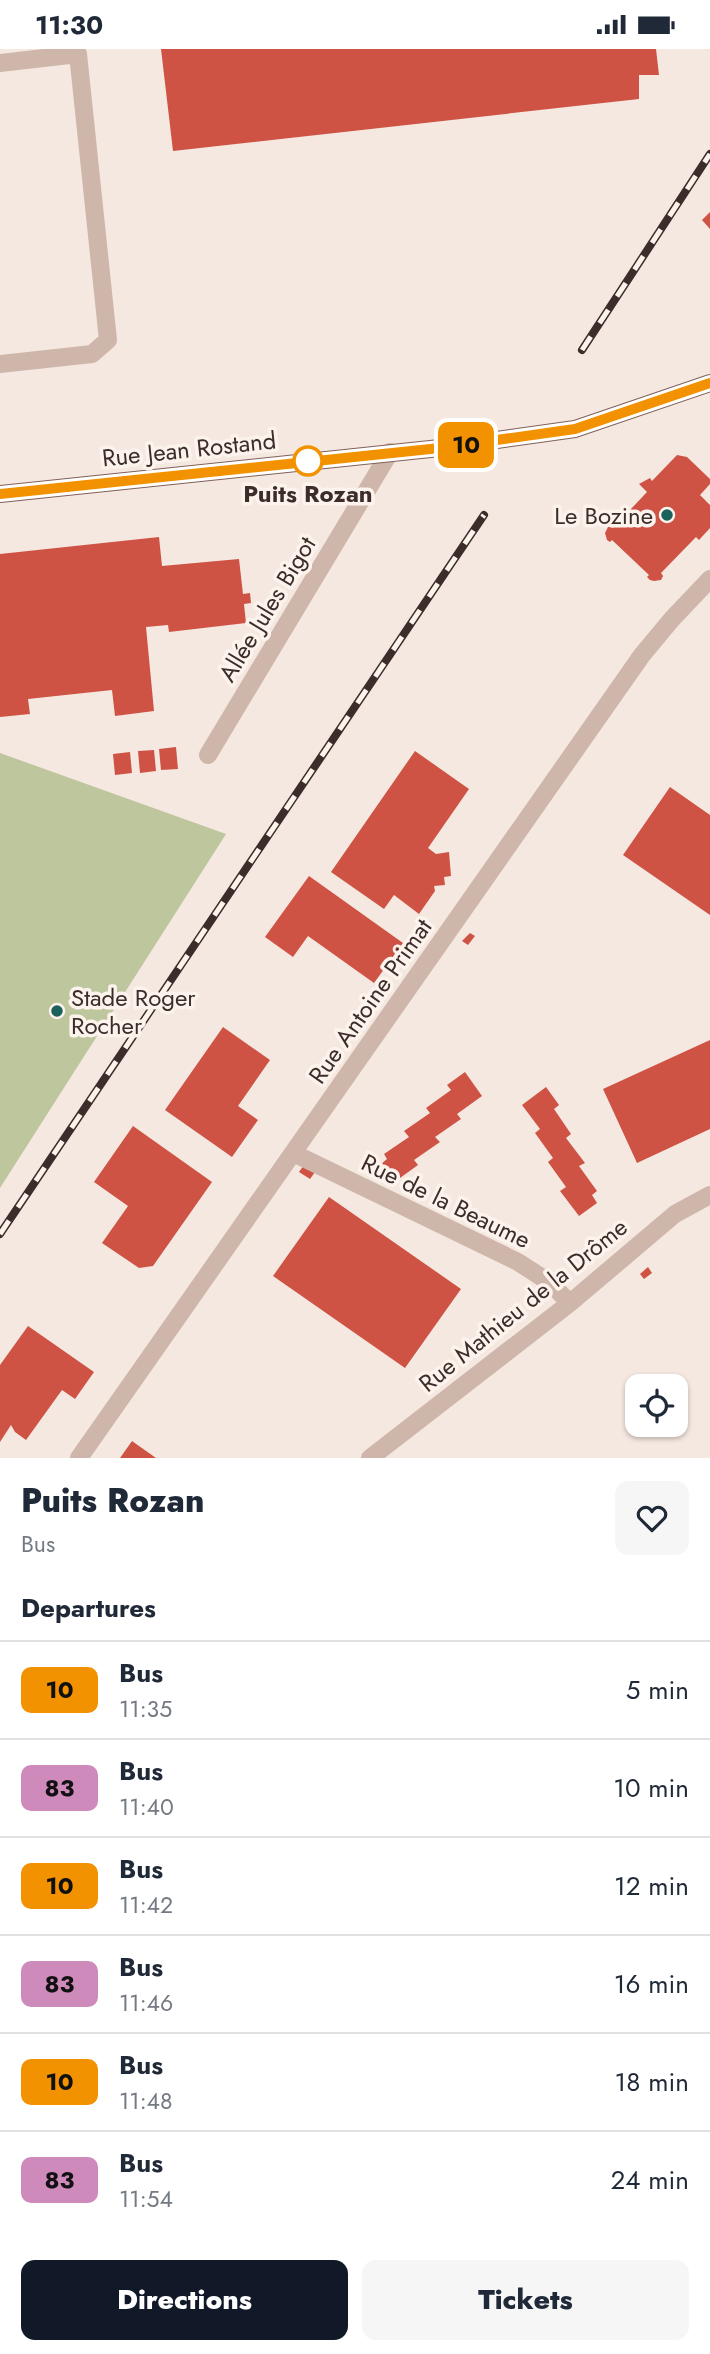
<!DOCTYPE html>
<meta charset="utf-8">
<style>
:root{--surface:#fff;--page:#f6f6f7;--text:#1f2937;--muted:#747a83;--line:#e0e1e3;--accent:#111827}
body{margin:0;font-family:Jost,sans-serif;background:var(--page);color:var(--text);height:100vh;display:flex;flex-direction:column;font-size:26px;white-space:nowrap}
*{box-sizing:border-box;margin:0}
p{font-size:23px;color:var(--muted)}
.icon{flex:none;width:38px;height:38px;fill:none;stroke:currentColor;stroke-width:2;stroke-linecap:round;stroke-linejoin:round}
.map{position:relative;height:1409px;overflow:hidden}
.drawer{display:flex;flex-direction:column;background:var(--surface);flex:1}
.drawer>*{flex:none}
.badge{padding:0 14px;border-radius:10px;font-size:24px;line-height:46px}
.tools{position:absolute;left:625px;top:1325px;display:grid;gap:14px}
.tools a{display:grid;place-items:center;width:63px;height:63px;border-radius:14px;background:var(--surface);box-shadow:0 2px 5px #0004;font-size:35px}
.map>.badge{position:absolute;translate:-50% -50%;box-shadow:0 0 0 4px #fff}
h2{padding:0 21px;font-size:26px;line-height:63px}
.round{display:grid;place-items:center;flex:none;width:74px;height:74px;border-radius:14px;background:var(--page)}
.summary{display:flex;align-items:center;justify-content:space-between;height:119px;padding:0 21px}
h1{font-size:33px;font-weight:800;line-height:52px}
.button{display:flex;gap:14px;margin-top:auto;padding:14px 21px}
.button a{flex:1;height:80px;border-radius:14px;background:var(--accent);color:#fff;font-size:28px;font-weight:800;line-height:80px;text-align:center}
.button a+a{background:var(--page);color:var(--text)}
ul{padding:0;list-style:none}
li{display:flex;align-items:center;gap:21px;height:98px;padding:0 21px;border-top:2px solid var(--line)}
li div{flex:1}
li b{display:block;font-size:26px}
li em{font-style:normal}
li .badge{min-width:77px;font-weight:700;text-align:center}
.status{display:flex;justify-content:space-between;align-items:center;height:49px;padding:0 35px;background:var(--surface);direction:ltr}
.status svg{height:19px;fill:currentColor}
.map>svg:first-child{display:block}
.green{fill:#bec69e}
.building{fill:#cf5344}
.lines{fill:none;stroke-linecap:round;stroke-linejoin:round}
.minor{stroke:#cfb6aa;stroke-width:18}
.major{stroke:#7f615a;stroke-width:18}
.rail-casing{stroke:#3c2d2a;stroke-width:8}
.rail{stroke:#fcf3ed;stroke-width:5;stroke-dasharray:16;stroke-linecap:butt}
.line-casing{stroke:#fff;stroke-width:16}
.line{stroke:#f39200;stroke-width:10}
.stop-dot{fill:#fff;stroke:#f39200;stroke-width:3.5}
.poi-dot{fill:#1b615c;stroke:#fcf3ed;stroke-width:2.5}
.labels{text-anchor:middle;dominant-baseline:central;stroke-width:7;stroke-linejoin:round;paint-order:stroke}
.street-label{font-size:24px;fill:#3c2d2a;stroke:#fcf3ed}
.stop-label{font-size:24px;font-weight:bold;fill:#3c2d2a;stroke:#fcf3ed}
.poi-label{font-size:24px;fill:#3c2d2a;stroke:#fcf3ed;text-anchor:end}
</style>
<div class="status"><b>11:30</b><svg viewBox="0 0 49 12"><path d="M0 12V9h3v3zM5 12V6h3v6zM10 12V3h3v9zM15 12V0h3v12zM26 1h20v11H26zM47 4h2v5h-2z"/></svg></div>
<div class="map">
<svg width="710" height="1409" viewBox="0 0 710 1409">
<rect width="100%" height="100%" fill="#f5e8e0"/>
<!-- green -->
<path class="green" d="M0,704L226,785L0,1139Z"/>
<!-- building -->
<path class="building" d="M161,0H656L659,26H639V50L173,102Z
M710,163V180L702,171Z
M677,406L687,408L710,430V435L700,446L710,456V479L699,491L696,488L661,524L663,527L661,531L654,532L650,531L647,528L649,526L612,491L610,493L607,491L605,484L608,478L610,477L613,479L647,443L639,435L650,429L652,432Z
M159,488L162,517L239,510L243,545L250,544L251,554L244,555L246,574L169,583L168,576L146,578L154,662L115,667L112,641L28,650L30,665L0,668V505Z
M176,698L178,720L161,721L159,700Z
M154,701L156,722L140,724L138,702Z
M415,702L469,740L428,799L436,805L449,803L451,827L444,828L445,836L434,837L435,842L419,865L394,846L384,860L331,823Z
M130,703L132,724L115,726L113,705Z
M670,738L710,766V866L623,806Z
M309,827L403,894L374,934L308,887L293,908L265,888Z
M470,884L475,887L468,896L462,892Z
M223,978L270,1011L238,1057L258,1071L232,1108L165,1061Z
M710,991V1080L637,1114L603,1040Z
M465,1023L482,1047L457,1065L461,1070L435,1088L440,1093L414,1111L418,1116L393,1134L380,1116L387,1110L384,1105L409,1088L404,1082L430,1064L426,1059L451,1041L447,1036Z
M546,1038L559,1056L554,1060L571,1085L566,1089L585,1114L579,1117L597,1142L592,1146L597,1154L579,1167L560,1142L566,1138L548,1113L553,1109L535,1084L540,1080L522,1056Z
M133,1077L212,1133L153,1217L139,1219L102,1194L128,1157L94,1133Z
M304,1116L315,1123L310,1130L299,1123Z
M329,1148L461,1240L405,1319L273,1227Z
M648,1218L652,1224L644,1230L640,1225Z
M28,1277L94,1323L75,1350L62,1341L26,1391L15,1383L11,1376L0,1393V1316Z
M132,1392L156,1409H120Z"/>
<g class="lines">
<!-- minor -->
<path class="minor" d="M0,14L78,5L108,291L92,305L0,315
M208,706L390,403
M293,1104L518,1213L549,1233L570,1254
M79,1409L642,606L672,570L710,530
M370,1409L570,1254L675,1165L710,1146"/>
<!-- major -->
<path class="major" d="M0,445L440,399L575,380L710,334"/>
<!-- rail casing -->
<g class="rail-casing">
<path id="rail" d="M582,301L710,105
M0,1185L484,466"/>
</g>
<!-- rail -->
<use href="#rail" class="rail"/>
</g>
<g class="lines">
<!-- line casing -->
<g class="line-casing">
<path id="line" d="M0,445L440,399L575,380L710,334"/>
</g>
<!-- line -->
<use href="#line" class="line"/>
</g>
<!-- markers -->
<circle class="stop-dot" cx="308" cy="412" r="14"/>
<g class="poi-dot">
<circle cx="667" cy="466" r="7"/>
<circle cx="57" cy="962" r="7"/>
</g>
<g class="labels">
<!-- street labels -->
<g class="street-label">
<text transform="translate(189 400) rotate(-6)">Rue Jean Rostand</text>
<text transform="translate(267 560) rotate(-59)">Allée Jules Bigot</text>
<text transform="translate(370 952) rotate(-55)">Rue Antoine Primat</text>
<text transform="translate(446 1152) rotate(26)">Rue de la Beaume</text>
<text transform="translate(523 1256) rotate(-39)">Rue Mathieu de la Drôme</text>
</g>
<!-- stop labels -->
<g class="stop-label">
<text x="308" y="444">Puits Rozan</text>
</g>
<!-- poi labels -->
<g class="poi-label">
<text x="653" y="466">Le Bozine</text>
<text x="71" y="948" text-anchor="start">Stade Roger<tspan x="71" dy="28">Rocher</tspan></text>
</g>
</g>
</svg>
<div class="tools">
<a><svg class="icon" aria-label="locate" viewBox="0 0 24 24"><circle cx="12" cy="12" r="6"/><path d="M12 2v4M12 18v4M2 12h4M18 12h4"/></svg></a>
</div>
<b class="badge" style="left:466px;top:396px;background:#f39200;color:#111">10</b>
</div>
<section class="drawer">
<div class="summary"><div><h1>Puits Rozan</h1><p>Bus</p></div><a class="round"><svg class="icon" aria-label="heart" viewBox="0 0 24 24"><path d="M12 20l-8-8c-3-5 5-10 8-4 3-6 11-1 8 4z"/></svg></a></div>
<h2>Departures</h2>
<ul>
<li><span class="badge" style="background:#f39200;color:#111">10</span><div><b>Bus</b><p>11:35</p></div><em>5 min</em></li>
<li><span class="badge" style="background:#ce8abb;color:#111">83</span><div><b>Bus</b><p>11:40</p></div><em>10 min</em></li>
<li><span class="badge" style="background:#f39200;color:#111">10</span><div><b>Bus</b><p>11:42</p></div><em>12 min</em></li>
<li><span class="badge" style="background:#ce8abb;color:#111">83</span><div><b>Bus</b><p>11:46</p></div><em>16 min</em></li>
<li><span class="badge" style="background:#f39200;color:#111">10</span><div><b>Bus</b><p>11:48</p></div><em>18 min</em></li>
<li><span class="badge" style="background:#ce8abb;color:#111">83</span><div><b>Bus</b><p>11:54</p></div><em>24 min</em></li>
</ul>
<div class="button"><a>Directions</a><a>Tickets</a></div>
</section>
